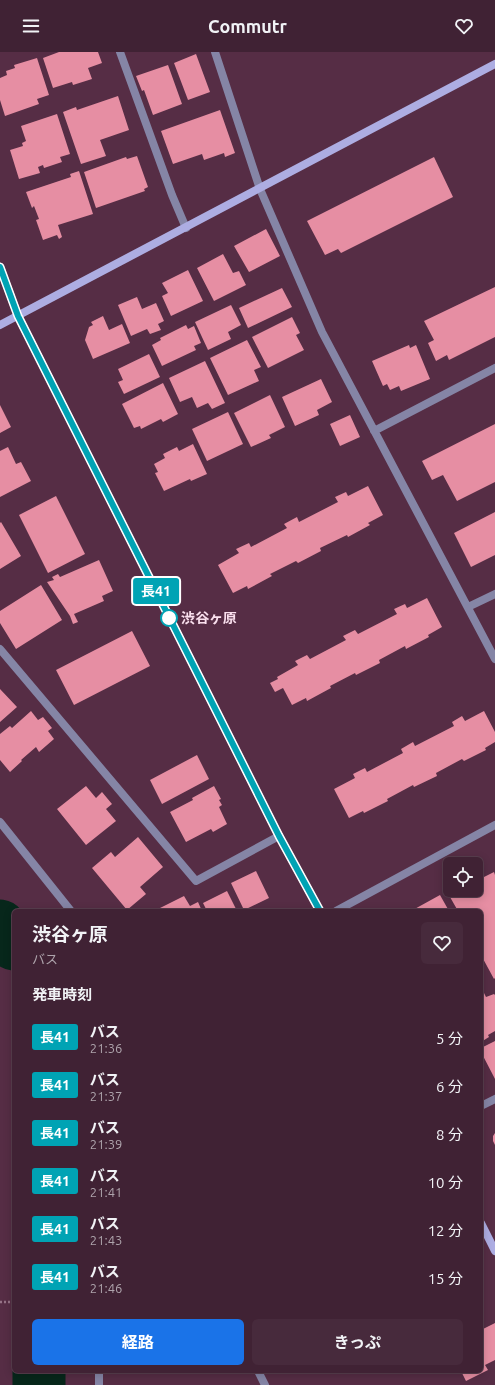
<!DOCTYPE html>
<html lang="ja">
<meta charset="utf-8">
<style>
:root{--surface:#402234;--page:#472a3c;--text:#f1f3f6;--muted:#aea4ac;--line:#593f4f;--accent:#1a73e8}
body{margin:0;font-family:Ubuntu,"Noto Sans JP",sans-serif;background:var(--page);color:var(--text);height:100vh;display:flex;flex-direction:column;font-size:15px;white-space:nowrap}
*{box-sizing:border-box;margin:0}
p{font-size:13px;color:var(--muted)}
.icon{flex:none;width:22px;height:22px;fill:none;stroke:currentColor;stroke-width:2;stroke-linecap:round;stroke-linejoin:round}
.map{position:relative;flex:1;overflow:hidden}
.drawer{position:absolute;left:12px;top:857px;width:471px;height:464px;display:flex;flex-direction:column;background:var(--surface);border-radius:6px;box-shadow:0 2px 10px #0003,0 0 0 1px var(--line)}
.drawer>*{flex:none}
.badge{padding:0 8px;border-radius:3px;font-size:14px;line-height:26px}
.buttons{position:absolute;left:443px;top:805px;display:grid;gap:8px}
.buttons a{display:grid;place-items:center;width:40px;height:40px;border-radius:6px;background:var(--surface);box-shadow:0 2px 10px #0003,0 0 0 1px var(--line);font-size:20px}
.map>.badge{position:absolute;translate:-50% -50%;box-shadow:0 0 0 2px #fff}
h2{padding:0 20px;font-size:15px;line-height:36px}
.round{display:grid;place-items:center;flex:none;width:42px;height:42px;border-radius:6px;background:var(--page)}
.summary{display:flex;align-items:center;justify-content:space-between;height:68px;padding:0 20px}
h1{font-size:19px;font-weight:700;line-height:30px}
.action{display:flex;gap:8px;margin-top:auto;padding:8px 20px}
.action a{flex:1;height:46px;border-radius:6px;background:var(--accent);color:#fff;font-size:16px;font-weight:700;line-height:46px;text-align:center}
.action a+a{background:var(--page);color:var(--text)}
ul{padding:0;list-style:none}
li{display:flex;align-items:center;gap:12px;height:48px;padding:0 20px}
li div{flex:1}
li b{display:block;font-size:15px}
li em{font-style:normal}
li .badge{min-width:44px;font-weight:700;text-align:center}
header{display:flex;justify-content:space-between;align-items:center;height:52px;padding:0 20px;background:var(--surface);font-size:18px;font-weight:700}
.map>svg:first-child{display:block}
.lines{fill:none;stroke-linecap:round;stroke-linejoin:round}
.river{stroke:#07271b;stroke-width:53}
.building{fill:#e68ea3}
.path{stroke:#967387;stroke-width:2.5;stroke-dasharray:2 2;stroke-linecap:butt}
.lane{stroke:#8585a6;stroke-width:8}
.street{stroke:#8585a6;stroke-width:8}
.secondary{stroke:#adade2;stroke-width:8}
.line-casing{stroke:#fff;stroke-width:9}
.line{stroke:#00a3b4;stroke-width:6}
.stop-dot{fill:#fff;stroke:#00a3b4;stroke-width:2}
.labels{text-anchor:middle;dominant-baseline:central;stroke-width:4;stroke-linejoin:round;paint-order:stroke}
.stop-label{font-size:14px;font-weight:bold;fill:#fae0ee;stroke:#562d45;text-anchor:start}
</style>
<header><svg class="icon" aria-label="menu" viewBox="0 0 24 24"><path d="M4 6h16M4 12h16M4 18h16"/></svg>Commutr<svg class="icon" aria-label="heart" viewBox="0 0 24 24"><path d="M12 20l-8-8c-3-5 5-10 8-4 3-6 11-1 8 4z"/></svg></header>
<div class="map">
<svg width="495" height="1333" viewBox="0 0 495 1333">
<rect width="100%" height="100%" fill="#562d45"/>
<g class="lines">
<!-- river -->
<path class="river" d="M0,874L14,892
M39,1333V1319"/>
</g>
<!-- building -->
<path class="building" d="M59,0H98L102,11L88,16L92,27L73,33L72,30L53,36L43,6Z
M196,2L210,40L188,48L174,11Z
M37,6L49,43L37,47L39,52L5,64L0,48V26L7,23L6,19L15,16L14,13Z
M168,13L182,52L153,63L144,38L142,39L136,24Z
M118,44L129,78L100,88L106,104L81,112L63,60L76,55L77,58Z
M220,58L235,101L225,105L224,101L204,108L202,102L173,112L161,79Z
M57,62L70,102L60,105L62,110L44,116L43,113L38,115L40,121L19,127L10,98L23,94L22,91L26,89L21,74Z
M137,104L148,135L144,137L145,139L96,156L84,120L126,105L127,107Z
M434,105L453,145L341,201L338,197L325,203L307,169Z
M79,119L93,162L58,173L62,185L59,187L57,183L43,188L36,168L39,167L34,154L32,156L26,140L71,125L70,122Z
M266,177L280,204L249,220L234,194Z
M223,202L233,221L239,219L246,233L214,249L197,216Z
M188,218L203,249L171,264L162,244L168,241L162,231Z
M495,235V285L449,308L447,303L436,309L428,291L434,288L424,269Z
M282,236L292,255L248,276L239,256Z
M137,245L142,257L156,251L164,269L158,272L161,278L150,282L147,277L131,284L118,253Z
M231,253L241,273L228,280L231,287L208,298L195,270Z
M103,264L109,278L122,272L130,291L93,307L85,288L89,275L93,273L91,270Z
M292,265L300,281L296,283L304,298L268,316L252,285Z
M186,273L188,277L194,274L201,291L194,294L196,298L162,314L152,293L161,288L160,286Z
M247,288L261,315L254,318L259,329L228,343L210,306Z
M409,293L410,296L416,293L430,327L401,339L399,334L390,338L387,332L383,334L372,309Z
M149,302L160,325L124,342L118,330L123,328L118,317Z
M205,309L225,351L212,357L208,351L197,356L192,345L180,350L169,326Z
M321,327L332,350L317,358L319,363L295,374L282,345Z
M163,331L178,362L163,370L161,367L141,377L140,374L134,376L122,352Z
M270,343L285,375L269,383L271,386L251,395L234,361Z
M0,353L11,375L0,381Z
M228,360L243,392L207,409L192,377Z
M350,363L360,385L340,394L330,372Z
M495,372V430L457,449L443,423L432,428L422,409Z
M193,392L207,422L191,429L190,427L164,439L155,421L158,420L154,412L165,406L163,402L177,395L179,399Z
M8,395L16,412L21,410L31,429L0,445V399Z
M368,434L383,463L368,471L370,473L348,485L347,483L320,496L321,499L298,511L296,509L270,522L272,524L248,537L247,534L233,541L218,513L239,501L236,497L249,491L251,495L287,476L284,472L297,465L299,470L338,450L335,445L346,440L348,444Z
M56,444L85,502L48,521L19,463Z
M495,460V503L471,515L454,481Z
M1,470L21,504L0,517V471Z
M99,508L113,539L102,544L104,549L74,562L78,570L73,572L70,564L47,530L54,528L52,525L58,522L60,525Z
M41,533L62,568L16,597L0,571V559Z
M427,546L442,575L428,583L429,585L406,597L405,594L379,608L380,611L356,623L355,621L330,634L331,636L307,649L306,646L292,653L283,636L275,640L270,631L278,627L277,625L298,613L295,609L307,603L310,607L346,588L343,584L355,578L358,582L397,562L394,557L405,552L407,556Z
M132,579L150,614L74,653L56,618Z
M0,637L17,655L0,670Z
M31,659L38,668L43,665L52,676L48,679L54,687L39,700L36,695L21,708L22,709L10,720L0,708V682L10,674L12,676Z
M484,659L495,680V690L485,696L486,698L464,709L462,707L436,721L437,724L414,735L413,733L387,747L388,749L364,761L363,759L349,766L334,737L355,726L353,722L365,716L367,720L403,701L401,697L413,690L415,694L454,674L452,670L462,664L465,669Z
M197,703L209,727L162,752L150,728Z
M86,734L96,746L102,740L112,752L106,757L116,769L86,793L57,757Z
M214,734L221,747L219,748L222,753L219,755L227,772L213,780L211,777L186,790L170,760L193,748L192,746Z
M138,785L163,815L140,835L146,842L127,858L92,816L111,800L115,805Z
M256,819L269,846L244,858L231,831Z
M494,820L495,823V926L494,927L481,903V859H458L446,838L450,836V838H476V829Z
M227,839L237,859H207L203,851Z
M440,843L449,859H411Z
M184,844L190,854L198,850L202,859H154Z
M484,941L486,945L494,942L495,943V979L488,983L489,985L481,990V942Z
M495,989V1027L481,1000V996Z
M495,1081V1093L493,1089V1084Z
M495,1271V1308L485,1313L488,1318L466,1329L461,1319H481V1278Z"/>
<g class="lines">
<!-- path -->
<path class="path" d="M0,1250H14"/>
<!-- lane -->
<path class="lane" d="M0,597L196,829L279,784"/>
<!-- street -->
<path class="street" d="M120,0L172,143L186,176
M215,0L260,137L322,280L495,607
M374,379L495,316
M468,555L495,542
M0,770L71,859
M336,859L495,773
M481,1054L495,1047
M99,1319V1333
M258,1319L265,1333"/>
<!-- secondary -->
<path class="secondary" d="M0,215L18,264L279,784L320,859
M0,273L495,12
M481,1171L495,1199"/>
</g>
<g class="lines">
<!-- line casing -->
<g class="line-casing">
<path id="line" d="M0,215L18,264L279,784L320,859"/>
</g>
<!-- line -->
<use href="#line" class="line"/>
</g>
<!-- markers -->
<circle class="stop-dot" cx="169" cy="566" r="8"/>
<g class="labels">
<!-- stop labels -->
<g class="stop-label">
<text x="181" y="566">渋谷ヶ原</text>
</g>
</g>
</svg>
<div class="buttons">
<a><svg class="icon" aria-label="locate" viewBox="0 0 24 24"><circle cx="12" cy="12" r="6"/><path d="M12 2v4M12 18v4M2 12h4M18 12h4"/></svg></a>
</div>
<b class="badge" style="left:156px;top:539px;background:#00a3b4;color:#fff">長41</b>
<section class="drawer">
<div class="summary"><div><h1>渋谷ヶ原</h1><p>バス</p></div><a class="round"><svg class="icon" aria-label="heart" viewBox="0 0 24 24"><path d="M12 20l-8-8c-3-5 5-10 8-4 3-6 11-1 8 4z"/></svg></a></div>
<h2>発車時刻</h2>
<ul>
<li><span class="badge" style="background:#00a3b4;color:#fff">長41</span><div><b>バス</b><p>21:36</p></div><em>5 分</em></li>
<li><span class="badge" style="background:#00a3b4;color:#fff">長41</span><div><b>バス</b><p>21:37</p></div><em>6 分</em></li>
<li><span class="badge" style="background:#00a3b4;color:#fff">長41</span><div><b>バス</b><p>21:39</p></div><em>8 分</em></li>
<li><span class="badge" style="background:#00a3b4;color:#fff">長41</span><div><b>バス</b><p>21:41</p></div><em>10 分</em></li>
<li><span class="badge" style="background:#00a3b4;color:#fff">長41</span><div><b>バス</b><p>21:43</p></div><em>12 分</em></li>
<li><span class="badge" style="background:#00a3b4;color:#fff">長41</span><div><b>バス</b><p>21:46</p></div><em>15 分</em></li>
</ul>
<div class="action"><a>経路</a><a>きっぷ</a></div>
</section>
</div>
